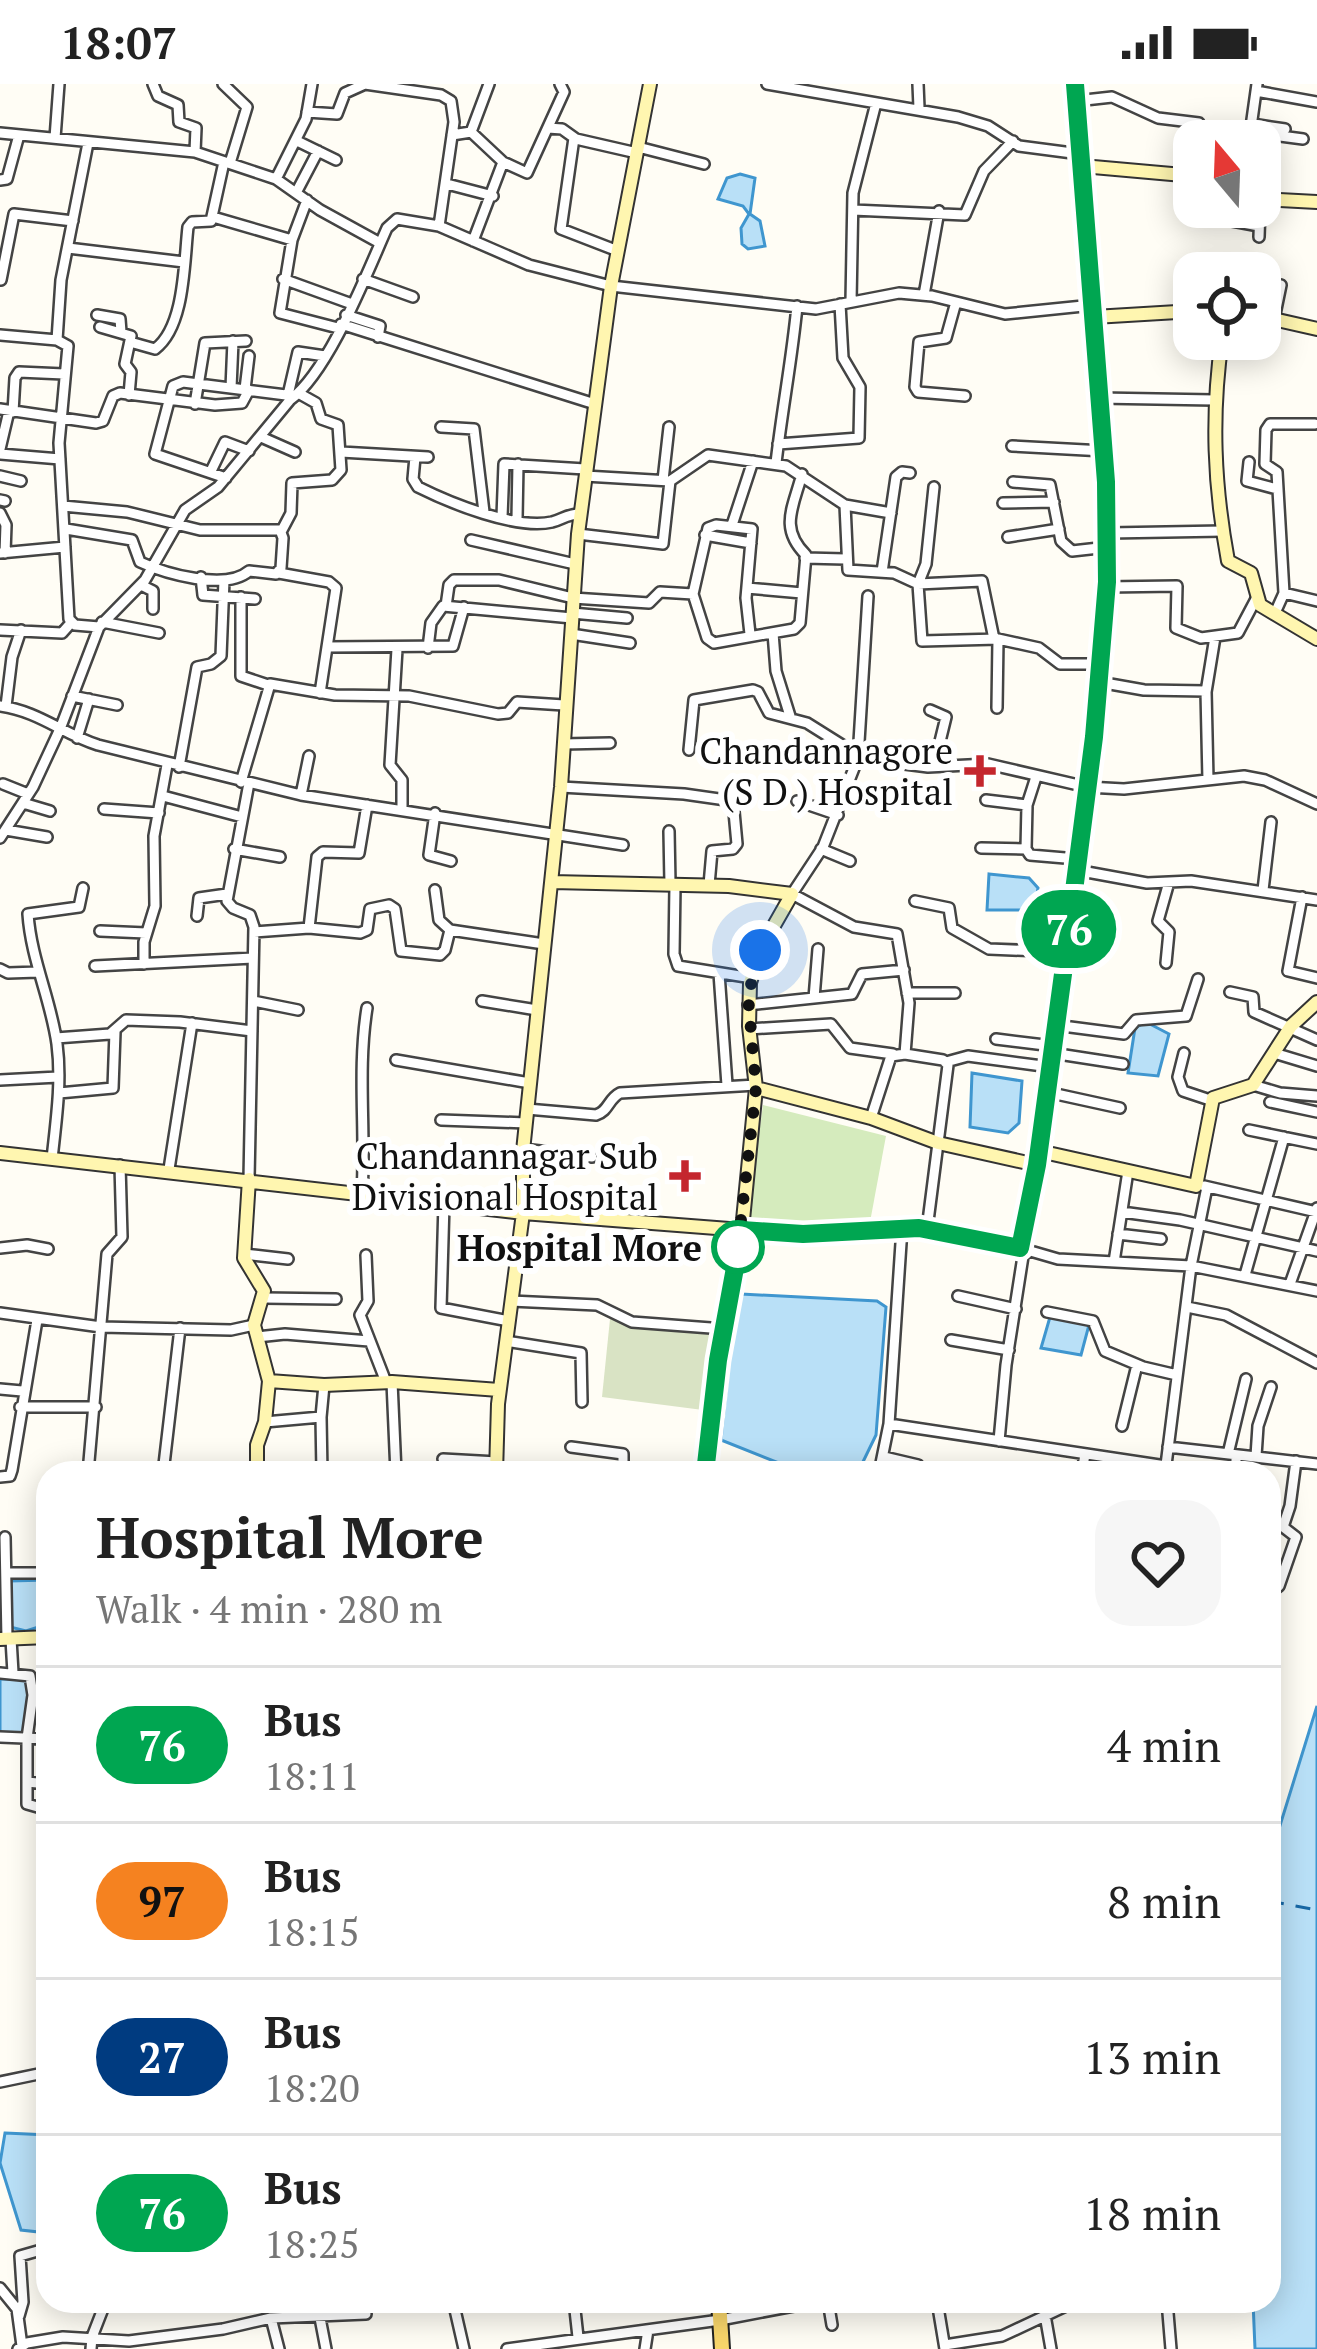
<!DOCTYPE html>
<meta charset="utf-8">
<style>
:root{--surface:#fff;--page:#f6f6f6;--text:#222;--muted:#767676;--line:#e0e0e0}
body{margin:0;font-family:"PT Serif",serif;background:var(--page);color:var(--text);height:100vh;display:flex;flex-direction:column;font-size:45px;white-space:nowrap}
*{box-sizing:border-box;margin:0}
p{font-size:39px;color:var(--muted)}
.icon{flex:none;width:66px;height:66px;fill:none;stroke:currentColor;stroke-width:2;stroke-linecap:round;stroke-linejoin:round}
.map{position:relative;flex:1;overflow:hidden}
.panel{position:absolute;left:36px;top:1377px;width:1245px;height:852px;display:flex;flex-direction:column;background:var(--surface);border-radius:36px;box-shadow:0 6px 30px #0003}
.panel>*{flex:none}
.badge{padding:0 24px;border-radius:39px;font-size:42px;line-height:78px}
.needle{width:78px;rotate:341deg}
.buttons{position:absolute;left:1173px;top:36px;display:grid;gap:24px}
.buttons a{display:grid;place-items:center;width:108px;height:108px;border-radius:24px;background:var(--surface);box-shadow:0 6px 30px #0003;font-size:60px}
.you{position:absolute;width:60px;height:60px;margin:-30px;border:9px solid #fff;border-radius:50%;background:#1a73e8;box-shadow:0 0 0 18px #1a73e833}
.map>.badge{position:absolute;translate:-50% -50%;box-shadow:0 0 0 6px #fff}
.round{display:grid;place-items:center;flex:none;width:126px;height:126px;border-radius:36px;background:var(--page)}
.headline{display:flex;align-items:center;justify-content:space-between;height:204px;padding:0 60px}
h1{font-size:57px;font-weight:800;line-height:90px}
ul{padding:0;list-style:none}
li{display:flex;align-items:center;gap:36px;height:156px;padding:0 60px;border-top:3px solid var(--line)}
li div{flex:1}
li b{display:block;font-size:45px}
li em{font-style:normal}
li .badge{min-width:132px;font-weight:700;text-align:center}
.status{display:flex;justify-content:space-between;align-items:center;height:84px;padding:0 60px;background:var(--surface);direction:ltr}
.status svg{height:33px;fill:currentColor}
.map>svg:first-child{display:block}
.green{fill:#d5ebbd}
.cemetery{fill:#d9e3c4}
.water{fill:#b9e0f7;stroke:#3f96cf;stroke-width:3}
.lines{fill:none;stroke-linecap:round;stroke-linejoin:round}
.ferry{stroke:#1768a6;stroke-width:3;stroke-dasharray:15 12;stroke-linecap:butt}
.street-casing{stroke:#444;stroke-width:14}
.secondary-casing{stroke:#333;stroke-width:16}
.primary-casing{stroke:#222;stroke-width:18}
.street{stroke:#fff;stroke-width:9}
.secondary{stroke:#fff6b0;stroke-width:12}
.primary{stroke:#f9d66b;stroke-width:14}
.line-casing{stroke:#fff;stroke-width:27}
.line{stroke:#00a651;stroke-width:18}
.walk{stroke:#111;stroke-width:12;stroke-dasharray:0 21.6}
.poi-dot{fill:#c4262e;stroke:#fff;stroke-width:4.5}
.stop-dot{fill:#fff;stroke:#00a651;stroke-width:6}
.labels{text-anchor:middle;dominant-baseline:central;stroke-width:12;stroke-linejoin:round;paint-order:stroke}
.poi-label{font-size:36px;fill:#111;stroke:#fff;text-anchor:end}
.stop-label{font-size:36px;font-weight:bold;fill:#111;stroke:#fff;text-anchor:end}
</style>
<div class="status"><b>18:07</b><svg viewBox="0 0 49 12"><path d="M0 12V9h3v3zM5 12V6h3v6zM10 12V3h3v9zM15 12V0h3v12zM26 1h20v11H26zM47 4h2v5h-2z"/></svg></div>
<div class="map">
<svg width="1317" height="2265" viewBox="0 0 1317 2265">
<rect width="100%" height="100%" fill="#fffdf5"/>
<!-- green -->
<path class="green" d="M763,1021L886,1052L870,1138L791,1140L747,1135Z"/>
<!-- cemetery -->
<path class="cemetery" d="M610,1235L715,1245L703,1326L602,1313Z"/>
<!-- water -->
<path class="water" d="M740,90L755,94L750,130L760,137L765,162L748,165L742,160L741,144L749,130L743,122L718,115L727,94Z
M989,790L1029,794L1038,804L1034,826H987Z
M1146,938L1169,950L1158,992L1128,989L1135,944Z
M972,989L1022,997L1019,1039L1008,1049L970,1043Z
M741,1210L877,1217L886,1223L876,1351L860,1384L799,1387L721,1356L734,1228Z
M1050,1233L1089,1241L1081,1271L1041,1264Z
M48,1496V1540L26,1547L10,1543L9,1497Z
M0,1595H32L27,1650L0,1649Z
M1317,1622V2265H1255L1253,2217H1269V1777Z
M5,2049L48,2051V2149L21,2146L0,2079Z"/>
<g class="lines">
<!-- ferry -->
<path class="ferry" d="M1269,1817L1317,1826"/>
<!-- street casing -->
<g class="street-casing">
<path id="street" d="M153,0L158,12L178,21L179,38L196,44L195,68
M223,0L247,23L230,79
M767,0L958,33L988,42L1019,62L1080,70
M918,0L919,24
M1256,7L1317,18
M1076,17L1112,13L1158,34L1199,39
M307,28L337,30L345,9L365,0L441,11L451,17L454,38L439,142
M1252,40L1285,45
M548,44L562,45L576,55L637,69
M471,48L503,78L527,89L564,8L560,0
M1250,48L1303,55
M0,49L195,68L276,95L320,126L380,159
M452,51L471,48L489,0
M55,54L59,0
M574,54L561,145L618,167
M297,57L336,76
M1249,57L1257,0
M638,63L704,80
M276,95L306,35L312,0
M0,96L7,95L19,51
M447,100L493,112
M297,107L318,67
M307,116L292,156L280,229L338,244
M853,126L965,131L984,87L1013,57
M213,133L292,156
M1189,134L1197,133L1202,123
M1232,137L1259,142
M1259,153L1260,123
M473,157L503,78
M68,164L184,178
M283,195L352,220
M363,195L413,213
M1,196L14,130L73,137
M924,211L939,127
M851,218L853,109L876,19
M956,218L946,254L919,258L915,303L918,308L965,312
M97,231L120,235L121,248
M346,231L380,242L378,253
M1274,235L1281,201
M341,240L595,320
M100,243L131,252L125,280L131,288L129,311
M0,251L57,256L68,262L59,359L69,535L75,541L99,543
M57,256L61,196L88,59
M130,258L155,265C185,243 184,178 188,143L192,138L211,137L224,78
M231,304L233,257
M245,305L249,272
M288,311L298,268L325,272
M1099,314L1214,316
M195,320L205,259L246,257
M0,325L96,339L103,337L113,312L120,309L215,321L242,319L249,306
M13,328L15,294L19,288L64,290
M441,343L474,345L484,428
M261,353L295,368
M778,360L859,354L860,303L843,274L840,220
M1012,362L1104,367
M0,365L9,327
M341,368L428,373
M0,370L60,375
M415,373L413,395L418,403C450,419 516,446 552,438C563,435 567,430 580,430
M1249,378L1247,397L1277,405
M776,379C782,326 792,275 797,222
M211,387L225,358L249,367
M0,392L21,397
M585,392L670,397L708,371L786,382L845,421L848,486L894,489L918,500L982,497L994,555
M226,394L155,370L173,302L183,298L294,312
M663,396L669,343
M1013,398L1050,401L1061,457L1072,467L1108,463
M934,403L926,480L918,500L922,557L998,555L1039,564L1060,580H1102
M0,416L5,417
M1003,419L1054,418
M845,421L891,429
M63,422L127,428L200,446H280L283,454L281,484L276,490L249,487C226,507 166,490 140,478L132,456L66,445
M0,429L6,441L5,469
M502,433L504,380L585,385
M517,435L518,380
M732,441L753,377
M281,448L291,429L292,399L332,396L341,386L338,341L321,335L316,319L300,310
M1109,449L1223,447
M578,450L663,460L670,397
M705,451L751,459
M1008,453L1059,445
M471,456L575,480
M0,469L65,463
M805,474L845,475
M882,488L896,393L902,388L910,389
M279,489L329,498L336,504L320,609
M201,493L203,511L255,515
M141,501L153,507V525
M1106,503L1177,502L1176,544L1201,554L1238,549L1256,515
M747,504L802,509
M1284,509L1317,517
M693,510L708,444L716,441L752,445L746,514L750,550
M241,513V592L268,601
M446,522L449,501L454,496H499L573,514L649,519L660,508L693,510L707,554L714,559L794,545L800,539L806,471C779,444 793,424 802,390
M572,529L627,534
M1275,529L1284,509L1277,388L1265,380L1266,346L1270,340H1315
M102,538L159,549
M0,546L62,549L70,540
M773,549L776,587L790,632
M571,550L630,559
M327,563L453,562L464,523
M428,564L431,539L443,522L572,534
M397,565L390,681L402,696V726
M1099,598L1144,606L1206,607L1208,696
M1206,608L1215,553
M72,612L117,621
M0,622C38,627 63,650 98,661L301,711L623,761
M6,622L12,573L21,546
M997,624L998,555
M930,626L946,633L934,682
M77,654L89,615
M563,660L610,659
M689,666L694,616L753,606L758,608L769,629L807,639L858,671
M858,674L868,512
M179,683L197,583L211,580L221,572L224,496
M241,698L270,600L335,611L409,612L498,630L508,629L517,618L564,621
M249,699L227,817L233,824L250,831L254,843L249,1095
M3,700L28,710
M561,703L684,710L733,717L737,760L733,765L712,767L709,801
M301,711L309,672
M163,712L242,733
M986,716L1027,721
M797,717L838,731
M23,719L50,727
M104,725L159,729
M435,729L429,771L451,777
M6,746L47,753
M669,747L670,800
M0,754L33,703L60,645L99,543L145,496L185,426L218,403L290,316C329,287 366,191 387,144L397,135L439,142L529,181L611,202L816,225L899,209L932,212L1005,230L1093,221
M981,764L1026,765L1030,771L1077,775
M234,765L280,773
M821,765L850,777
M1026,765L1027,721L1036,693
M1076,786L1147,799L1191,797L1317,816
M675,801L674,870L678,882L752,894
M435,806L439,836L450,846L544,860
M1263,806L1271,738
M1302,813L1288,887L1317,894
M915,817L949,824L952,844L989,865L1066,868
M197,832L199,814L227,810
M309,844L317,773L323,768L359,769L367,721
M100,847L146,849
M254,848L309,844L360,849L367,846L370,825L389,821L395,825L401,867L440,871L445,866L450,846
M1166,879L1169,848L1158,837L1169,798
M144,880V858L155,822L154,752L167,681
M95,882L253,874
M0,885L8,889L38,888
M719,889L727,1001
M1230,908L1253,913L1254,928L1317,956
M907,909H955
M814,914L818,865
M253,917L298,926
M482,917L537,926
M748,921L852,910L862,890L904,886
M1055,941L1124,950L1136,936L1186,932L1198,895
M749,945L831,940L850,964L893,970
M56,954L110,950L126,936L180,938L252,947
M996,955L1053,962
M1052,969L1123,980
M1184,969L1178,993L1183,1007L1213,1017
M1274,969L1317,982
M905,970L943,976L948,981L927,1145
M396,976L530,999
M946,978L968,972L1050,983
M0,996L58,993
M1253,1001L1280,1009L1317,1012
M1047,1008L1120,1024
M59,1009L113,1004L115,948
M1270,1018L1317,1028
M527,1025L596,1031C609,1027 608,1015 620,1009L756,1001
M871,1034L891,972L905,970L909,919L897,850L854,843L792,810L823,763L858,674L928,683L988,680L1087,703L1124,705L1244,692L1265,696L1317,720
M441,1036L526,1039
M1249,1046L1317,1060
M523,1065L592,1073
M52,1075C56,1037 62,998 57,960C51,916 31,875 28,830L79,823L83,804
M169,1085L192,939
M1204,1102L1317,1128
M1207,1103L1191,1182L1317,1207
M362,1109C366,1047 357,986 367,924
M444,1119L441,1224L509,1237
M1122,1128L1180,1136L1317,1167
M1118,1150L1161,1155
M0,1164L27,1161L48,1165
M1020,1164L1058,1175L1191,1182L1165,1389
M244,1170L288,1175
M366,1171L368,1217L360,1231L386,1298
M1114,1178L1128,1087
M1245,1191L1284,1053
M1290,1200L1317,1124
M958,1212L1016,1225
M264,1214L336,1215
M511,1217L597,1221L632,1238L724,1245
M1187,1223L1226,1231L1317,1279
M1047,1228L1093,1237L1105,1267L1143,1283L1177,1291
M0,1229L101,1243L231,1246L254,1241
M257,1253L285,1250L369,1257
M951,1256L1009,1266
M506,1257L581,1269L582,1318
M392,1298L396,1389
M0,1305L22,1307
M20,1323H96
M321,1333L324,1301
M265,1338L321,1333L322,1389
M889,1340L1166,1382
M1122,1342L1137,1281
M999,1357L1006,1281L1024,1166
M571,1363L623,1370V1389
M1168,1363L1317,1380
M1228,1370L1246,1295
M1256,1372L1258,1342L1271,1303
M884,1373L918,1381
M443,1375L497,1378
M88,1389L107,1170L122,1153L120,1081
M163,1389L180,1244
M879,1389L889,1340L902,1144
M1082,1389L1085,1370
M1236,1389V1371
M0,1393L10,1392L12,1386L37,1236
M5,1453L7,1555
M6,1489H48
M1269,1510L1279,1502L1296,1453L1283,1443L1290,1422L1296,1377
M11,1555L13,1589
M0,1589L30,1592L33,1611L27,1654V1720L48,1726
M0,1653L48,1655
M27,1698L48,1700
M0,1998L48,1988
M0,2204L17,2225L22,2262
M453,2217L464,2265
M574,2217L578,2253
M828,2217L832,2241
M937,2217L945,2265
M1052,2217L1066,2222L1102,2217
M1167,2217L1171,2265
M1045,2231L1051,2265
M19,2232L23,2218L20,2172L48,2164
M271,2234L279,2265
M320,2234L326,2265
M945,2261L1002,2252L1066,2222
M18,2265L27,2259L63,2253L129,2257L223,2245L271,2234L366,2230
M91,2265L92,2253L106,2217
M507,2265L720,2236L820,2217
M645,2265L648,2246"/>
</g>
<!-- secondary casing -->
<g class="secondary-casing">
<path id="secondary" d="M1082,82L1194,92
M1260,115L1317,118
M1260,232L1317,245
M1094,233L1194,227
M1222,255C1211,332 1214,401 1228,477L1251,489L1260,521L1317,555
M756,1004L871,1034L938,1059L1037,1081
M1039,1067L1196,1102L1213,1014L1253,1001L1291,942L1317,918
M0,1069L523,1129L742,1146L756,1004L749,942L750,899L760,866L792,810L729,802L552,798
M249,1095L244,1174L264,1207L254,1241L269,1297L265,1338L257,1361V1389
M269,1297L324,1301L392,1298L499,1306
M496,1389L498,1320L523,1129V1067L561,703L578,450L611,202L650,0
M0,1555L48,1553"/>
</g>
<!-- primary casing -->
<g class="primary-casing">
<path id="primary" d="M705,1389L718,1276L742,1146L803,1150L919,1144L1020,1164L1037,1081L1066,868L1102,580L1107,498L1106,397L1075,0
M719,2217L722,2265"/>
</g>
<!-- street -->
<use href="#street" class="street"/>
<!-- secondary -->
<use href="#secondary" class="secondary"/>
<!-- primary -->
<use href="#primary" class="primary"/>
</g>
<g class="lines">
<!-- line casing -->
<g class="line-casing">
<path id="line" d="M705,1389L718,1276L742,1146L803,1150L919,1144L1020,1164L1037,1081L1066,868L1094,653L1107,498L1106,398L1075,0"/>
</g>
<!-- line -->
<use href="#line" class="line"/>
<!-- walk -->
<path class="walk" d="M738,1163L737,1171L756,1004L748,912L760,866"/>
</g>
<!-- markers -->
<g class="poi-dot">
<path d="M974 669h12v12h12v12h-12v12h-12v-12h-12v-12h12z"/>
<path d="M679 1074h12v12h12v12h-12v12h-12v-12h-12v-12h12z"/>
</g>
<circle class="stop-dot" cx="738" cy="1163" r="24"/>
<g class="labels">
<!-- poi labels -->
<g class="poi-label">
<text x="953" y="666">Chandannagore<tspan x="953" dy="41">(S D ) Hospital</tspan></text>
<text x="658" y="1071">Chandannagar Sub<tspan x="658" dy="41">Divisional Hospital</tspan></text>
</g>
<!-- stop labels -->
<g class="stop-label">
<text x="702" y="1163">Hospital More</text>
</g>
</g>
</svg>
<div class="buttons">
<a><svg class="needle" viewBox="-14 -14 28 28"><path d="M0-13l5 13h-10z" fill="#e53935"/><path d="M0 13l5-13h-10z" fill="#767676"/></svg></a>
<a><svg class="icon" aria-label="locate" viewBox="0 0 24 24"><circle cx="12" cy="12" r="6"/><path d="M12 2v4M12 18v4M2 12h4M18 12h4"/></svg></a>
</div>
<div class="you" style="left:760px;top:866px"></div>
<b class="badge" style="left:1069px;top:845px;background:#00a651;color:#fff">76</b>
<section class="panel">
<div class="headline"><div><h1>Hospital More</h1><p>Walk · 4 min · 280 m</p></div><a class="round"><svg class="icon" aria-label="heart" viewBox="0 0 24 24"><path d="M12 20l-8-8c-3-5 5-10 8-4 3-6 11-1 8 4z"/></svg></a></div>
<ul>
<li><span class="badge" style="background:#00a651;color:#fff">76</span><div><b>Bus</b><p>18:11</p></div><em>4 min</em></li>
<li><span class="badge" style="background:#f58220;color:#111">97</span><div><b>Bus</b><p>18:15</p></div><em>8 min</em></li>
<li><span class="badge" style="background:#003b80;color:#fff">27</span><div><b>Bus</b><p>18:20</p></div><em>13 min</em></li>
<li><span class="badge" style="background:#00a651;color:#fff">76</span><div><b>Bus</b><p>18:25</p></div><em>18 min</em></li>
</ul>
</section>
</div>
